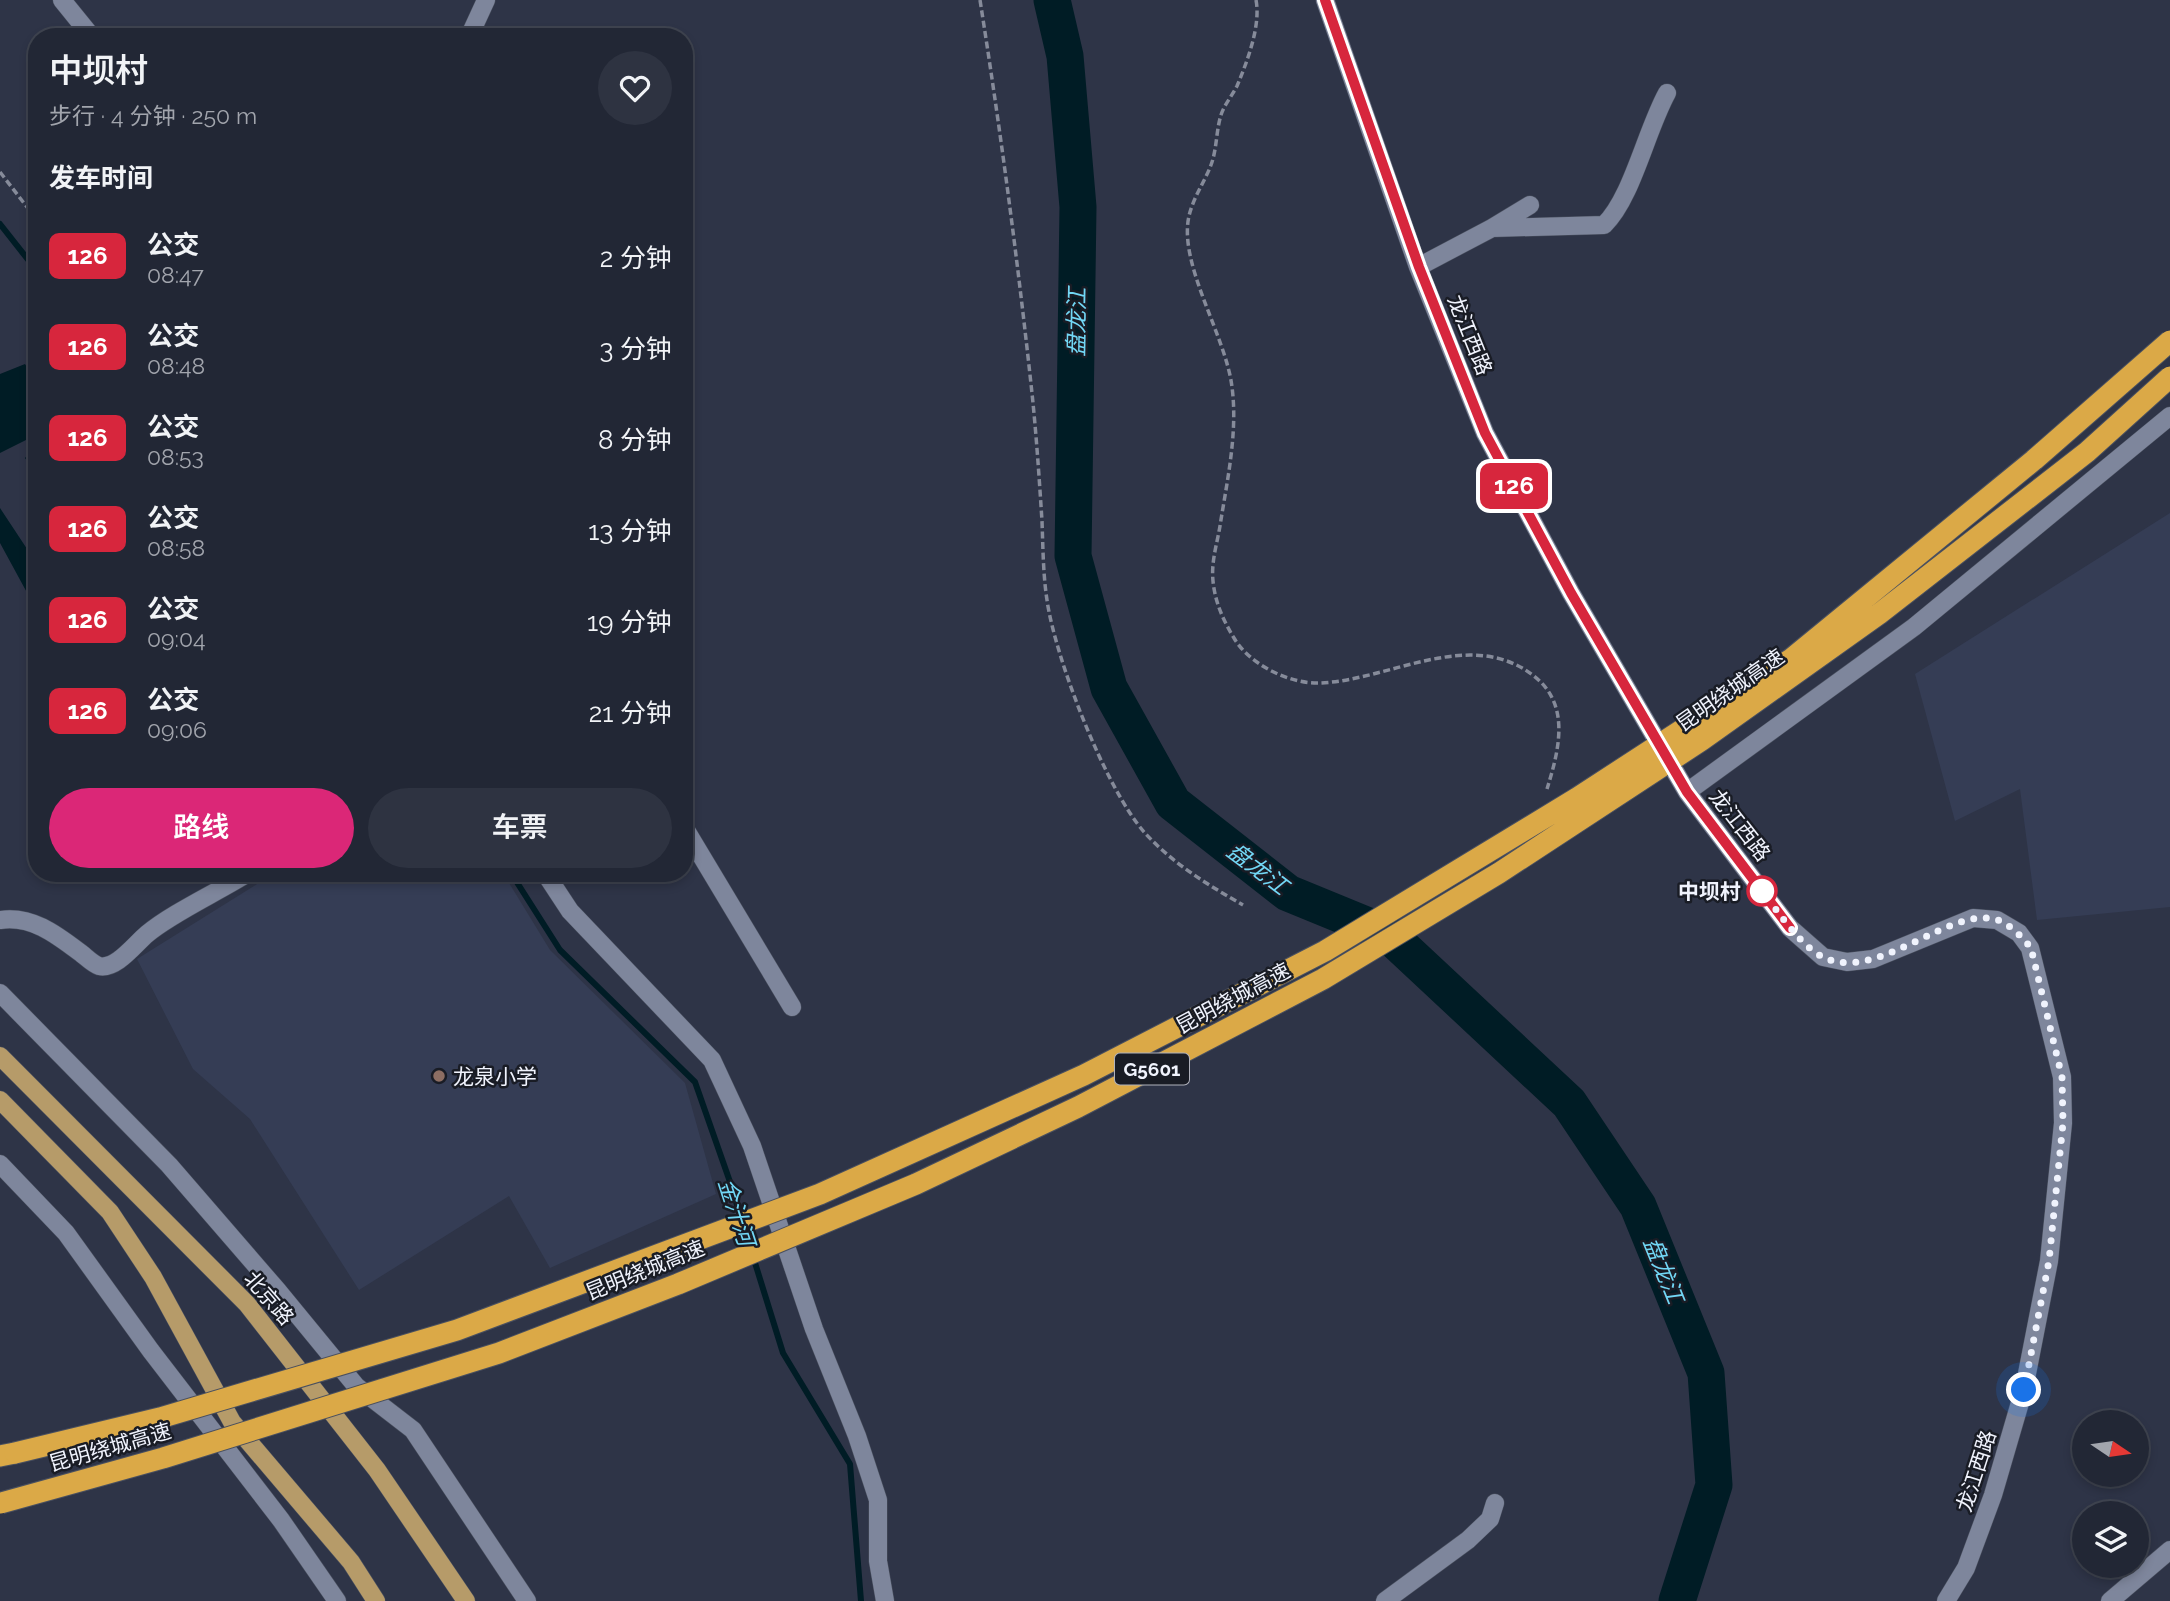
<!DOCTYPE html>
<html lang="zh">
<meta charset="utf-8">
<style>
:root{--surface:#222735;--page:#2e3341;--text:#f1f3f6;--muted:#a2a5ad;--line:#3f4450;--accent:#db2777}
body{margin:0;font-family:Raleway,"Noto Sans SC",sans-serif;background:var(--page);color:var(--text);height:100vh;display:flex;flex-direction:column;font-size:26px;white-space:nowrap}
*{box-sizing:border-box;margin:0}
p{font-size:23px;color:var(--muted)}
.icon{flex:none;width:38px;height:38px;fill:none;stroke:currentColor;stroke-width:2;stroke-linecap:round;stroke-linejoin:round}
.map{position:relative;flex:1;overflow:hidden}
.panel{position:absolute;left:28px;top:28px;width:665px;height:854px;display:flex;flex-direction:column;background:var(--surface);border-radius:28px;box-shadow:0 4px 10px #0003,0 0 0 2px var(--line)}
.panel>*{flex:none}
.badge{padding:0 14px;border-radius:10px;font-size:24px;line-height:46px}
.needle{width:46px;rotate:103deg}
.fabs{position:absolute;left:2072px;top:1410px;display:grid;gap:14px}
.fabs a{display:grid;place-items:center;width:77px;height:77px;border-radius:50%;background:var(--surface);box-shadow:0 4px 10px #0003,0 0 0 2px var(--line);font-size:35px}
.you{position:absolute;width:35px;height:35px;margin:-18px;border:5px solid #fff;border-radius:50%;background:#1a73e8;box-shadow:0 0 0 10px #1a73e833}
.map>.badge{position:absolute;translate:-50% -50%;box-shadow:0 0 0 4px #fff}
h2{padding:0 21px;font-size:26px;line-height:63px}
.round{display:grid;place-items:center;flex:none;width:74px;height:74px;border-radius:37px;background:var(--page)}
.summary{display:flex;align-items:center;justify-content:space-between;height:119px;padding:0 21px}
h1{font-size:33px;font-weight:600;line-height:52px}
.action{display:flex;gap:14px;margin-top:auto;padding:14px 21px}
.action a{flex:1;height:80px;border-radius:42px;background:var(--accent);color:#fff;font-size:28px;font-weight:600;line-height:80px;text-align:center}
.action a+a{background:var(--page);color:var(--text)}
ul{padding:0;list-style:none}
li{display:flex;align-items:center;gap:21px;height:91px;padding:0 21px}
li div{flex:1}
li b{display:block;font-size:26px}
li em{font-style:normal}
li .badge{min-width:77px;font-weight:700;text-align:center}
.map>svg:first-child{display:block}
.built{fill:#353d55}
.water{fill:#001c25}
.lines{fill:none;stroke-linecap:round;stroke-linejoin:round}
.stream{stroke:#001c25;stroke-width:6}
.river{stroke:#001c25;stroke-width:37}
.minor-casing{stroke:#4a505f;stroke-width:19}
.major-casing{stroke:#4a505f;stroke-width:19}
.highway-casing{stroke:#4a505f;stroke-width:23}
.path{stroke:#868b9a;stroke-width:3.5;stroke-dasharray:7 3.5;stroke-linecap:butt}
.minor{stroke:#7e869c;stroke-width:18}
.major{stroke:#b69b69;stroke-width:18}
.highway{stroke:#dba947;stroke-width:21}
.highway-bridge-casing{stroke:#4a505f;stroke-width:23;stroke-linecap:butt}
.highway-bridge{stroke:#dba947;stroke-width:21}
.line-casing{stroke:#fff;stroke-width:16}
.line{stroke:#d7263d;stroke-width:10}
.walk{stroke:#f0f3fd;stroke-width:7;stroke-dasharray:0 12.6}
.stop-dot{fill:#fff;stroke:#d7263d;stroke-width:3.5}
.education-dot{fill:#8d6e63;stroke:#191c25;stroke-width:2.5}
.labels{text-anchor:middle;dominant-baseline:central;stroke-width:5;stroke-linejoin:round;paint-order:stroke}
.shield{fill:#191c25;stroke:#b0b2bc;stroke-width:2}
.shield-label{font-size:19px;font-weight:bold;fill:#f0f3fd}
.street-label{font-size:21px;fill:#f0f3fd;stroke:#191c25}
.stop-label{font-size:21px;font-weight:bold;fill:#f0f3fd;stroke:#191c25;text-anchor:end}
.poi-label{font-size:21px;fill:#f0f3fd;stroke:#191c25;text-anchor:start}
.water-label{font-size:23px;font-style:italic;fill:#72d8f6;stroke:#191c25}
</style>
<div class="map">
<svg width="2170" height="1601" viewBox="0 0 2170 1601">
<rect width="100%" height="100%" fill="#2e3447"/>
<!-- built -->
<path class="built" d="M2170,513V907L2037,920L2020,789L1955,821L1915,674Z
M275,873H503L550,950L685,1083L716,1194L550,1268L509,1196L359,1290L250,1119L193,1069L137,959Z"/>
<!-- water -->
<path class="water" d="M25,364L37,383V476L25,458L33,449L26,440L0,453V374Z
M0,508L37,564V611L0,543Z"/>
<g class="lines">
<!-- stream -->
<path class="stream" d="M0,224L37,271
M511,873L560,950L695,1082L729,1179L783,1353L850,1464L861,1601"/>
<!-- river -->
<path class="river" d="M1052,0L1065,56L1078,207L1073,556L1109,688L1173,803L1288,893L1388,934L1569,1103L1638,1206L1706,1373L1714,1485L1677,1601"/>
<!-- minor casing -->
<g class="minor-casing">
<path id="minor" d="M62,0L92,37
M1325,0L1418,267L1485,433L1571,593L1687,792L1790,928L1823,957L1847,962L1873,959L1973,918L1997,920L2019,933L2030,948L2062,1077L2063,1123L2049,1261L2024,1389L1993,1495L1966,1568L1946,1601
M469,37L486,0
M1492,228L1530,205
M1418,267L1492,228L1604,225C1632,198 1646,131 1667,93
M1687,792L1914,627L2170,416
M684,827L792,1007
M545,873L570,911L712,1060L752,1146L814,1329L857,1436L878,1500V1561L885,1601
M0,920C32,915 57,935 82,954C86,957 93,964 99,966C116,970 135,944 147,934C172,913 218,892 248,873
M0,993L169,1165L278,1291L356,1386L413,1430L527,1601
M0,1164L66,1233L151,1351L281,1520L337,1601
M1385,1601L1468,1540L1490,1519L1495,1503
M2110,1601L2170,1550"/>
</g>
<!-- major casing -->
<g class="major-casing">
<path id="major" d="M0,1056L247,1304L377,1470L466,1601
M0,1100L110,1212L153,1277L232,1422L351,1562L376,1601"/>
</g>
<!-- highway casing -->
<g class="highway-casing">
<path id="highway" d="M0,1456L15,1453"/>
</g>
<!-- path -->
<path class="path" d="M980,0C1000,127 1017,255 1031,384C1036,429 1039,475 1042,521C1043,547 1043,574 1047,600C1055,658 1106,790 1145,833C1172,863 1208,885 1243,905
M1256,0C1261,26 1247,62 1237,86C1232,96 1224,105 1221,115C1216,131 1217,149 1211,165C1205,181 1193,198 1189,216C1178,264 1226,336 1232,387C1238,433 1227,481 1220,526C1217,544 1211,562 1213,581C1215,602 1223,620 1234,638C1249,664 1289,684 1319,683C1389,681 1470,626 1534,676C1571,705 1559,750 1547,789
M0,172L37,220"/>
<!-- minor -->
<use href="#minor" class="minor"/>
<!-- major -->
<use href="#major" class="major"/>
<!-- highway -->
<use href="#highway" class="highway"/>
<!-- highway-bridge casing -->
<g class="highway-bridge-casing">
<path id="highway-bridge" d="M15,1453L160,1418L457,1330L820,1194L1084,1075L1325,951L1577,798L1791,659L2034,460L2170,341
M1,1503L163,1458L499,1353L678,1284L916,1184L1078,1107L1323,979L1499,873L1702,740L1879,614L2087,452L2170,377"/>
</g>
<!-- highway-bridge -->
<use href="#highway-bridge" class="highway-bridge"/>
</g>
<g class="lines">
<!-- line casing -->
<g class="line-casing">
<path id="line" d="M1325,0L1419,267L1485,433L1571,593L1687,792L1790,928"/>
</g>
<!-- line -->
<use href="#line" class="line"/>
<!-- walk -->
<path class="walk" d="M1762,891L1758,885C1773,905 1800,946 1823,957C1877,984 1951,904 1998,920C2011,925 2022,937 2031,948L2062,1077L2063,1123L2049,1261L2024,1390"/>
</g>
<!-- markers -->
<circle class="stop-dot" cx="1762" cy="891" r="14"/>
<circle class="education-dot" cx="439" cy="1076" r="7"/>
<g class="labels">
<!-- shield labels -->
<rect class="shield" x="1115" y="1053.5" width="74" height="31" rx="5"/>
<g class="shield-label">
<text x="1152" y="1069">G5601</text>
</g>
<!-- street labels -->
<g class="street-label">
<text transform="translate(1470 335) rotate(68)">龙江西路</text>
<text transform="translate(1730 690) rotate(-35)">昆明绕城高速</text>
<text transform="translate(1740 825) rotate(52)">龙江西路</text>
<text transform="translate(1233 998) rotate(-28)">昆明绕城高速</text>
<text transform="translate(645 1270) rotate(-22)">昆明绕城高速</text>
<text transform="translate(269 1298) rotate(49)">北京路</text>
<text transform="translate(110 1447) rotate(-16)">昆明绕城高速</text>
<text transform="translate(1976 1471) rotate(-72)">龙江西路</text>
</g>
<!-- stop labels -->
<g class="stop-label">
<text x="1741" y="891">中坝村</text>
</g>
<!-- poi labels -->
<g class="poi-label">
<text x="453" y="1076">龙泉小学</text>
</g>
<!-- water labels -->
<g class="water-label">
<text transform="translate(1076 322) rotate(-89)">盘龙江</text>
<text transform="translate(1258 868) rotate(37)">盘龙江</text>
<text transform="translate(737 1212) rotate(72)">金汁河</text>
<text transform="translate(1664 1270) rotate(68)">盘龙江</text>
</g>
</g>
</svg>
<div class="fabs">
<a><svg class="needle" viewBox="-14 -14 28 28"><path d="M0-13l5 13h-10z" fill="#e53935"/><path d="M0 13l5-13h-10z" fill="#a2a5ad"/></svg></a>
<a><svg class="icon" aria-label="layers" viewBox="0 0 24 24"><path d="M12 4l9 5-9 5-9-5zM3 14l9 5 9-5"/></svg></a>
</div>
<div class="you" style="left:2024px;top:1390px"></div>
<b class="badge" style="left:1514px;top:486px;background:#d7263d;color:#fff">126</b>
<section class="panel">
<div class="summary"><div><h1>中坝村</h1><p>步行 · 4 分钟 · 250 m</p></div><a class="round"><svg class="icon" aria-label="heart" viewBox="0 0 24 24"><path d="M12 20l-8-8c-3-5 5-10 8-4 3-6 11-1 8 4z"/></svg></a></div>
<h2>发车时间</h2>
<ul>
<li><span class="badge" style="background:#d7263d;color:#fff">126</span><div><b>公交</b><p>08:47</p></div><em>2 分钟</em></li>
<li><span class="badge" style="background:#d7263d;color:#fff">126</span><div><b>公交</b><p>08:48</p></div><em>3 分钟</em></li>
<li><span class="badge" style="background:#d7263d;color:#fff">126</span><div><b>公交</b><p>08:53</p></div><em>8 分钟</em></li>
<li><span class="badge" style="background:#d7263d;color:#fff">126</span><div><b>公交</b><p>08:58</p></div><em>13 分钟</em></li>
<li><span class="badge" style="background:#d7263d;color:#fff">126</span><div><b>公交</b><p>09:04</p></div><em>19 分钟</em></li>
<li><span class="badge" style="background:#d7263d;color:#fff">126</span><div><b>公交</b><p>09:06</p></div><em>21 分钟</em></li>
</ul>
<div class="action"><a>路线</a><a>车票</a></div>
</section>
</div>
